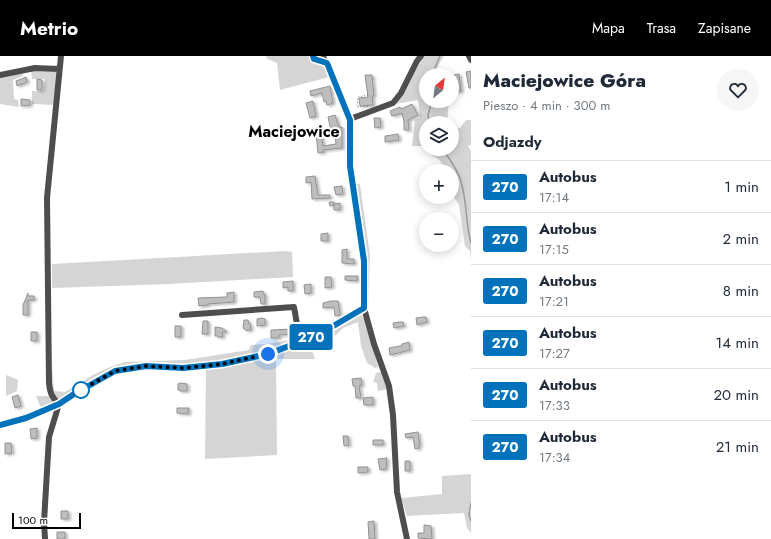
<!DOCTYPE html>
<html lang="pl">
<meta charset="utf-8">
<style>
:root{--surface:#fff;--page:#f6f6f7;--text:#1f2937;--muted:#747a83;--line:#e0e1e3;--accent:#000}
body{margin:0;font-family:Jost,sans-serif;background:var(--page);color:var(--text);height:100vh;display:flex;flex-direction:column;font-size:15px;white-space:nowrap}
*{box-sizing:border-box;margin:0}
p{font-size:13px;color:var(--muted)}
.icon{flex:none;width:22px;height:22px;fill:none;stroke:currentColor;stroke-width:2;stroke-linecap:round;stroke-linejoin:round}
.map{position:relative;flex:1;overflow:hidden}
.sheet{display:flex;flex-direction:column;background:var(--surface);width:300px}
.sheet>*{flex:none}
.badge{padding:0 8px;border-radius:3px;font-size:14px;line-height:26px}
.needle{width:26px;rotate:29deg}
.tools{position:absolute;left:419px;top:12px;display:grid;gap:8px}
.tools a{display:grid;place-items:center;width:40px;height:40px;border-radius:50%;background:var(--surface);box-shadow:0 2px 10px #0003;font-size:20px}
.scale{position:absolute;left:12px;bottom:10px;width:69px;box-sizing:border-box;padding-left:4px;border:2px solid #000;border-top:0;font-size:11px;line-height:14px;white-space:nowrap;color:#000;-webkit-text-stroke:3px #fff;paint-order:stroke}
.you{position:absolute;width:20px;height:20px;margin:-10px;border:3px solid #fff;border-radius:50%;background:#1a73e8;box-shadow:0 0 0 6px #1a73e833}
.map>.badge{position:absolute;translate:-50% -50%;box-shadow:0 0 0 2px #fff}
h2{padding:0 12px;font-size:15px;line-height:36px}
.round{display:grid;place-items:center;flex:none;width:42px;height:42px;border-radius:21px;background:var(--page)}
.head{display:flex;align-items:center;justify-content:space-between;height:68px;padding:0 12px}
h1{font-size:19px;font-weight:800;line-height:30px}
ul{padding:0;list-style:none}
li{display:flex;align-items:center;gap:12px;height:52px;padding:0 12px;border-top:1px solid var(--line)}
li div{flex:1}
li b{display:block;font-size:15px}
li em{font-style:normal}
li .badge{min-width:44px;font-weight:700;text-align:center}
header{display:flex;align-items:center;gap:24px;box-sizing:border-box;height:56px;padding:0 20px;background:var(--accent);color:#fff}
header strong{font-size:19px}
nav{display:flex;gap:22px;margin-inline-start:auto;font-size:14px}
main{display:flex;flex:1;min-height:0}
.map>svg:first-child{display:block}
.green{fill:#d5d5d5}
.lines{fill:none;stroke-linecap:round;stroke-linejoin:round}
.stream{stroke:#9c9c9c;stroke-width:1.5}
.building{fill:#bebebe;stroke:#929292;filter:url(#shadow)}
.path{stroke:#707070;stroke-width:1;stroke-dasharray:1 2;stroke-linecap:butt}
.minor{stroke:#4e4e4e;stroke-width:6}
.line-casing{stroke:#fff;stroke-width:9}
.line{stroke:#0072bc;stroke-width:6}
.walk{stroke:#000;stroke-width:4;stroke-dasharray:0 7.2}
.stop-dot{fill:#fff;stroke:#0072bc;stroke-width:2}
.labels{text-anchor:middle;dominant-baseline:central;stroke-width:4;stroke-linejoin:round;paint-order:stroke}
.quarter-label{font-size:16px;font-weight:bold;fill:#000;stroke:#fff}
</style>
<header>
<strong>Metrio</strong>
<nav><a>Mapa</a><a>Trasa</a><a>Zapisane</a></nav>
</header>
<main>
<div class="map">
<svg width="471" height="483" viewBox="0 0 471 483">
<defs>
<filter id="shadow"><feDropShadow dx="2.5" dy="1.5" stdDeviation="1" flood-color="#0004"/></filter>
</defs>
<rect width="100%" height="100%" fill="#fff"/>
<!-- green -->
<path class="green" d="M266,0H309L313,6L323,9L329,21L280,34L277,7L267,3Z
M425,0H444L439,8L436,19H426V45H449L447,67H426V93H452V71L460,72L466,64H471V89L468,90L471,96V204L470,195L465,190L459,149L452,138V115H444L440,104L431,99L423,90H412L415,64L420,62L418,44L395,48C410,35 412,15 425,0Z
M31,14L57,15L54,49L32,48V35H44L45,23H32Z
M23,16V20L13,24L14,43L18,44L19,51L0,48V21Z
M355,128H360L370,200L368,252L364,184Z
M285,195L292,196L293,221L169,228L52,232V208Z
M361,258L368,269L378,311L375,312L367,307L361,290L358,266L343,272L335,280L311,292L315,303H276L277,399L205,403L206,311L268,300L338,270Z
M295,283L296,285C263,296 230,305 195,308C174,310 152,306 131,309C114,312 99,321 84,330L83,329L61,343H56L52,336L51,299L54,335L65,336L93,319L110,311L125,306L185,304L249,294L251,289L267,288Z
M381,316L387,333L378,335L377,327L373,326L376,317Z
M6,319L18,324L17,335L6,340Z
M36,340H49L55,347L41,352Z
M471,418V452L469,455L471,456V477L467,472L464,457L407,460L401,442L442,438V420Z"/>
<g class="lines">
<!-- stream -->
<path class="stream" d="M432,19L440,0
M429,67L428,59L432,45
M442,93C451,104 461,120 463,134C467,152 466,169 471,187
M471,447L469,459L471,465"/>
</g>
<!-- building -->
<path class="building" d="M471,15V32H469L466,16Z
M459,18L461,35L456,36L453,19Z
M365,19H372L374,40H372L373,49L360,50L359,42L368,41Z
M26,21L27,26L17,30L16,25Z
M37,23L42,24V34H37Z
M330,30L333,47L327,49L326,45L324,46L322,37L311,40L310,35Z
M21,43L30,44V49L21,50Z
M313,45L316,60L310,62L306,47Z
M412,48L418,59L408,64L409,74H404V66L402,57L392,60L390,55L400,51L401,53Z
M335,59L339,71H342V92L323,94L324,96L318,97L316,77L321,76L323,90L336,88L335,79H334V75H331L328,61Z
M374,62H380L381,71L375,72Z
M398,78L399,84L385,86V80Z
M315,120L318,139H330V142L312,143L311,126L306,127V121Z
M342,130L343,138L336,139L334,131Z
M329,146H334V149V148L340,147V154H334V149L330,150Z
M328,177V185H321V178Z
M347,193V203H354V208L342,207V194Z
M345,220H358L357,225L345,224Z
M325,221H331L332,231L325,232Z
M293,225V235H288V231L283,232V226Z
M311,228V237L305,238L304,229Z
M263,235V238H265V248H261L260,241H254V236Z
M234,236V246L208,248V249L199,250L198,242L227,241V237Z
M28,237V240H34V244H28V259H23V249Z
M331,245H338L340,259L335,260L334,251L323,252V247Z
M423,261H426L427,266L417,269L416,262Z
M262,262L265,263V269L257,270V263Z
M244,264H248L249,268H250L251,274H248L247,275L243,272Z
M203,265H208V278H202Z
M400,266H403L404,270L394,272L393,267Z
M175,270H181V281H175Z
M215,271L222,272L227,276H222L223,281H218V280H215Z
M292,273V278L279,279V282H271V274Z
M31,276H37V285H31Z
M409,286L410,294L390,299L389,292L400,290L402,289V288Z
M361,322L362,329L359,330L361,342H356L355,330H353L352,323Z
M180,327L187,328V335H180V334H178V328Z
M18,339L21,350L15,352L12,341Z
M373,341V349H364L363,342Z
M177,352H189L188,358L177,357Z
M37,372V382L31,383L30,373Z
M418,376L420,389H419V392L415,393L413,381L406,382L405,378Z
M343,380H348L349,389L344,390Z
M373,384H383V389H373Z
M5,387H11L12,397L5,398Z
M387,402L386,413L380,414L378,403Z
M405,405H410V415H405Z
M358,411H368V416L358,417Z
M61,455H68V463H61Z
M374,465L375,483H369L368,466Z
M424,469L431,470L432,483L418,482V477H424Z
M57,476H65V483H57Z"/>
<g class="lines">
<!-- path -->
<path class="path" d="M368,39L358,41L357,51L369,50"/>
<!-- minor -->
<path class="minor" d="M313,0L314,3L327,7
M323,0L350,63V110L364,205V252L374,288L389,330L393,359L397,436L407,483
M469,0L471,4
M0,19L35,12L59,13
M350,63L393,47L401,37L417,5L421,0
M182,259L294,251L300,285
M0,369L26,362L59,348L115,315L146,310L183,312L221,308L268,298L318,279L364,252
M45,483L44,466L49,381L59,348C52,342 50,337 49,327L47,142L61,0"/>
</g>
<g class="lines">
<!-- line casing -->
<g class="line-casing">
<path id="line" d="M0,369L26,362L59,348L74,338L115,315L146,310L183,312L222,308L268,298L318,279L364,252V205L350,110V64L327,7L314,3L313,0"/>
</g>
<!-- line -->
<use href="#line" class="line"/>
<!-- walk -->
<path class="walk" d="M81,334L74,338L115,315L146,310L183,312L222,308L268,298"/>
</g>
<!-- markers -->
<circle class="stop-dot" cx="81" cy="334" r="8"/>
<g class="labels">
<!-- quarter labels -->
<g class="quarter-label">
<text x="294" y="75">Maciejowice</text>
</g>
</g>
</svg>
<div class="tools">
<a><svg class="needle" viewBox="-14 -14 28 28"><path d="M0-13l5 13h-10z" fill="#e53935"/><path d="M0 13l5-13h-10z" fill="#747a83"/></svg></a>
<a><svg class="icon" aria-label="layers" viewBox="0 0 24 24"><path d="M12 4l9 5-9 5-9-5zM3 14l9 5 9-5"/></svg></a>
<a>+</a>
<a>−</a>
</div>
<div class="scale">100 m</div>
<div class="you" style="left:268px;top:298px"></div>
<b class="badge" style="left:311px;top:281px;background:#0072bc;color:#fff">270</b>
</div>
<section class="sheet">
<div class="head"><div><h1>Maciejowice Góra</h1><p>Pieszo · 4 min · 300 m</p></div><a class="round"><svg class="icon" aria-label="heart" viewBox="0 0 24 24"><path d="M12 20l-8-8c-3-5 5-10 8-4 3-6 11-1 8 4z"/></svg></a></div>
<h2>Odjazdy</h2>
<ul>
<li><span class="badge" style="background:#0072bc;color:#fff">270</span><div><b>Autobus</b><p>17:14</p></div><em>1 min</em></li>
<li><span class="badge" style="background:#0072bc;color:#fff">270</span><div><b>Autobus</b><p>17:15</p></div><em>2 min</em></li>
<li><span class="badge" style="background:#0072bc;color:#fff">270</span><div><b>Autobus</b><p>17:21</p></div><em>8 min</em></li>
<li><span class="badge" style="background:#0072bc;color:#fff">270</span><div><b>Autobus</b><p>17:27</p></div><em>14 min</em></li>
<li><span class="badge" style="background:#0072bc;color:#fff">270</span><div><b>Autobus</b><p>17:33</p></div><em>20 min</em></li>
<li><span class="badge" style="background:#0072bc;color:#fff">270</span><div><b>Autobus</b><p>17:34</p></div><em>21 min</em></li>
</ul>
</section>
</main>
